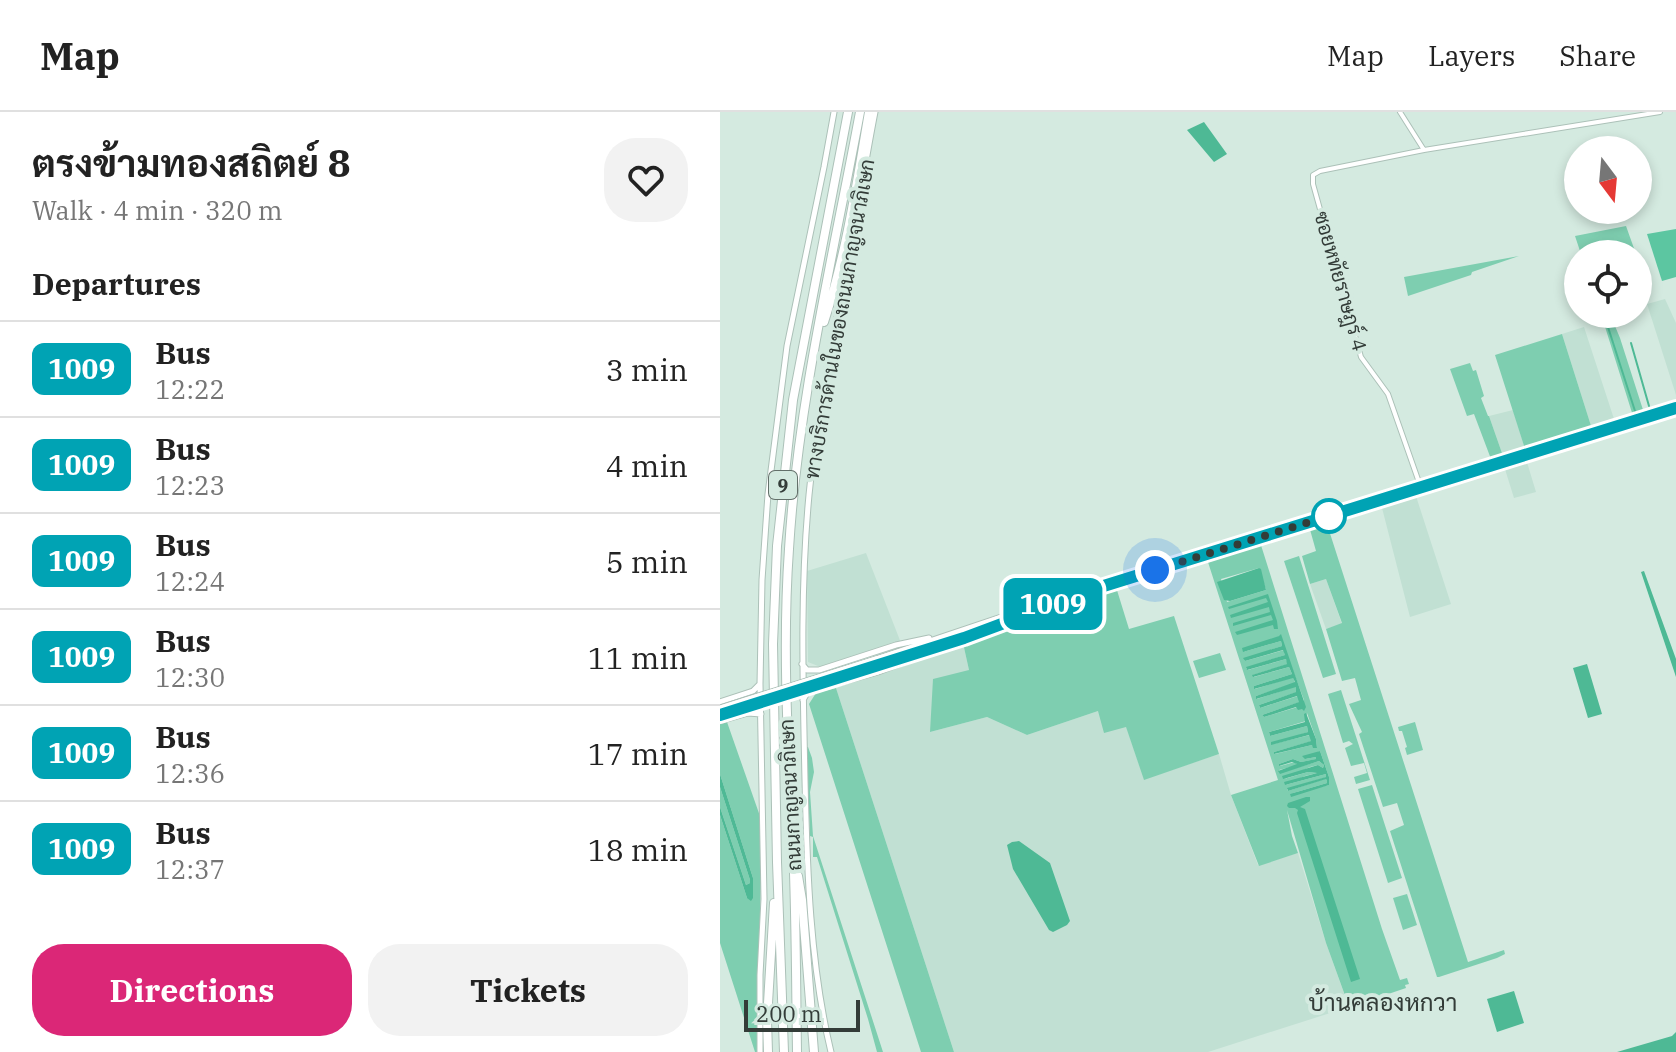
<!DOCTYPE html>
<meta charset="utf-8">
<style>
:root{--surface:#fff;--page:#f2f2f2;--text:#222;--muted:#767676;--line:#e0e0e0;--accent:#db2777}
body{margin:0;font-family:"IBM Plex Serif",Sarabun,serif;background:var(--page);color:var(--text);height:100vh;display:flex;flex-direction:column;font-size:30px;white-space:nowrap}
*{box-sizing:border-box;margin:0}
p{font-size:26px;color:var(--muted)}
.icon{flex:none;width:44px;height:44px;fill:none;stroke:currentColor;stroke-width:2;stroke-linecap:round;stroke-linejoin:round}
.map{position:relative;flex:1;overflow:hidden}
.details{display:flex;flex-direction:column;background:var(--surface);width:720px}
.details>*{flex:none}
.badge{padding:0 16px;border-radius:12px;font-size:28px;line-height:52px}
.needle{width:52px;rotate:164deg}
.controls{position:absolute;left:844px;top:24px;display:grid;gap:16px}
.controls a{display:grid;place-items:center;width:88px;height:88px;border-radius:50%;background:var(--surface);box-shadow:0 4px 12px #0003;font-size:40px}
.scale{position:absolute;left:24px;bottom:20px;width:116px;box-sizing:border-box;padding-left:8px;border:4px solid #333c38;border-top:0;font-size:22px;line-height:28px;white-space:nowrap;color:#333c38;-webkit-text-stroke:6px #d4eae0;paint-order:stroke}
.you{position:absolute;width:40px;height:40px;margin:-20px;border:6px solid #fff;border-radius:50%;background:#1a73e8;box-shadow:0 0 0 12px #1a73e833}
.map>.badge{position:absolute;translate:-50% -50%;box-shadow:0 0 0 4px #fff}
h2{padding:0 32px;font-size:30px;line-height:72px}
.round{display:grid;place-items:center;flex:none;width:84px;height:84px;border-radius:32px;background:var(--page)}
.summary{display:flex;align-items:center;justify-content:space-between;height:136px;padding:0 32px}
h1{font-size:38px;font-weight:700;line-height:60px}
.cta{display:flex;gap:16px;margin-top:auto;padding:16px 32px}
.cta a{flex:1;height:92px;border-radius:32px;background:var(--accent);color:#fff;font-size:32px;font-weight:700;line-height:92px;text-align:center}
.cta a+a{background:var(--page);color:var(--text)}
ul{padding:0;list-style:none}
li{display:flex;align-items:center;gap:24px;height:96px;padding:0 32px;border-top:2px solid var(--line)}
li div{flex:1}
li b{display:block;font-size:30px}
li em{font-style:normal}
li .badge{min-width:88px;font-weight:700;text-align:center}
header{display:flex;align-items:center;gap:48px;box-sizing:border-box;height:112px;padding:0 40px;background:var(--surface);border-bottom:2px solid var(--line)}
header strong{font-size:38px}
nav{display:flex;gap:44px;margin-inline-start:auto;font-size:28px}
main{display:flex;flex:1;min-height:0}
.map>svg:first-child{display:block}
.built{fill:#c1e0d3}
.green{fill:#7eceb0;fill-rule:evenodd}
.forest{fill:#5cc6a1}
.water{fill:#4eb995}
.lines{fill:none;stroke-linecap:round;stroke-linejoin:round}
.stream{stroke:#4eb995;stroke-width:2}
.tertiary-casing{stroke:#acc1b8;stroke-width:6}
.secondary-casing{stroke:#acc1b8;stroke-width:7}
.motorway-casing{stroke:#acc1b8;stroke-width:10}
.tertiary{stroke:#fff;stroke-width:4}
.secondary{stroke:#fff;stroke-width:5}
.motorway{stroke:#fff;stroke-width:8}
.secondary-bridge-casing{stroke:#acc1b8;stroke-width:7;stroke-linecap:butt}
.secondary-bridge{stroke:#fff;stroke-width:5}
.line-casing{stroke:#fff;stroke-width:18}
.line{stroke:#00a3b4;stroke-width:12}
.walk{stroke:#333c38;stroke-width:8;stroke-dasharray:0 14.4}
.stop-dot{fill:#fff;stroke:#00a3b4;stroke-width:4}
.labels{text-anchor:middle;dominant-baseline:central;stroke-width:8;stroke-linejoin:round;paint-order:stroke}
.shield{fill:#d4eae0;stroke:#63706a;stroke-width:2}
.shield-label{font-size:18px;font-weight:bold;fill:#333c38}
.street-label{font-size:20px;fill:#333c38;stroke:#d4eae0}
.quarter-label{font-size:24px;fill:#333c38;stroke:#d4eae0}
</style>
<header>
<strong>Map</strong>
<nav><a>Map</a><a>Layers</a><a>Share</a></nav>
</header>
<main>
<section class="details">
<div class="summary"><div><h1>ตรงข้ามทองสถิตย์ 8</h1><p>Walk · 4 min · 320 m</p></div><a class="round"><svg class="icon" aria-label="heart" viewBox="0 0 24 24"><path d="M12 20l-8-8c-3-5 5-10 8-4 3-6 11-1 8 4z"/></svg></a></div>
<h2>Departures</h2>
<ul>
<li><span class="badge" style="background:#00a3b4;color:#fff">1009</span><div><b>Bus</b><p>12:22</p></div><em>3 min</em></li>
<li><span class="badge" style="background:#00a3b4;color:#fff">1009</span><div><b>Bus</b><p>12:23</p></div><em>4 min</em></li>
<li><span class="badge" style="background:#00a3b4;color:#fff">1009</span><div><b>Bus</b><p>12:24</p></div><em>5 min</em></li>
<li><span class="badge" style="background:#00a3b4;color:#fff">1009</span><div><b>Bus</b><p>12:30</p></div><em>11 min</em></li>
<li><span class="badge" style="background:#00a3b4;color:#fff">1009</span><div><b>Bus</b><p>12:36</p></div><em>17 min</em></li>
<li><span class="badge" style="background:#00a3b4;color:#fff">1009</span><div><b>Bus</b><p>12:37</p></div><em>18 min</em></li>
</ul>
<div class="cta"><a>Directions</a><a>Tickets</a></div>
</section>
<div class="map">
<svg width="956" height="940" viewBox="0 0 956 940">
<rect width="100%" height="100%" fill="#d4eae0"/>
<!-- built -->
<path class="built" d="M945,187L956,211V283L927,192Z
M864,215L895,310L872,317L842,222Z
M793,298L805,337L783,344L769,304Z
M806,347L816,380L794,386L784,354Z
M695,381L731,492L690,505L661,392Z
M146,441L181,531L103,556L88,550L87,459Z
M606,467L622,512L606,517L590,472Z
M243,531L249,558L210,620L267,605L307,623L378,599L406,614L424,667L499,642L511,683L538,753L578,741L606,831L629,895L488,940H234L116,576L211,545Z"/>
<!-- green -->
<path class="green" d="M906,114L916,142H861L855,124Z
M799,144L752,160L751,163L688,184L684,165Z
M881,202H890L900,226L924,301L913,304Z
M842,222L872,317L805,337L775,243Z
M750,251L753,259L756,258L764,284L761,286L768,304H769L783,344L771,347L754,302L747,304L730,257Z
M606,409L748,850L784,838L785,842L777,846L719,865H717L670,719L684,713L677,691L663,695L639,622L642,620L629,592L641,588L635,566L622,569L606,517L622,511L606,467L590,472L582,444L596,439L589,414Z
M540,430L662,817L680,868L687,866L689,872L685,873L686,876L615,900L611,897L612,894L627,889L606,831L567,698L572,724L578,741L539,754L511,683L558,668L487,447ZM539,456L546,478L507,490L501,467ZM560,524L584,588L583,597L579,596L581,594L544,605L542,603L580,590L578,584L540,596L539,593L577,580L576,574L537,587L536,584L575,571L573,565L535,577L534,574L572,562L569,555L534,565L533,563L568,552L566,547L528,558L526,556L565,543L564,538L525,549L524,547L562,534L561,529L523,540ZM587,601L596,627L597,636L592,633L555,642L554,640L592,629L590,623L553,632L588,620L587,614L550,624L549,620L586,609ZM600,639L609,665V673L570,682L607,671V666L568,679L567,677L607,665L606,662L565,673L585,664L597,661L588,660L564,667L590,655L598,653L603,656L604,653L599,649L560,661L559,658L578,653L575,650L560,654L559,652L573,647L581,650L597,647L596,645L585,647Z
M579,444L616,562L603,566L564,449Z
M396,475L409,517L454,504L499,642L424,668L406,615L384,621L378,599L307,623L267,605L210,620L213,567L249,558L243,531Z
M500,541L506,558L479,566L473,549Z
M116,576L234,940H201L89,592L96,581Z
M621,578L650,668L636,672L634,665L647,661L644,651L631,654L625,636L633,632L629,629L623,631L608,582Z
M7,610L41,707V761L37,940H35L0,831V703L27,786L33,766L0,662V612Z
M695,610L703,638L687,643L685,636L687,635L682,619H679L678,615Z
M86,635H88L92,646L94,660L90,680L93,724L163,940H157L148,907L97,745H93V725L90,724Z
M652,673L682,766L668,771L638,677Z
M0,675L30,768V771L26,773L0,695Z
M687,782L697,813L683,818L673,786Z"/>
<!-- forest -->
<path class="forest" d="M956,117V165L942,169L927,122Z"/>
<!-- water -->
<path class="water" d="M484,10L507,42L494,50L467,18Z
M539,456L541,457L546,478L510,489L504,488L497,470Z
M924,459L956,547V565L921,460Z
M548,482L557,509L558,517H554L553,513L517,523L515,520L553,508L551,503L513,514V511L550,500L549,495L511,506L510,503L548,490L546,486L509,497L508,495Z
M561,522L586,595L584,599L582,597L578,598L576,595L544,605L542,603L579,590L577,584L540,596L539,593L576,580V575L536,587V584L575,570L573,566L534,577V574L572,562L569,555L533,565L532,563L567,552L566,547L527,558L526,555L565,543L563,538L525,549L523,546L562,534L561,529L523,540L522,536L559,524Z
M867,552L882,602L868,606L853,556Z
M586,601L596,627L597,636H593L592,633L554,642V640L591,629L589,623L551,633V630L588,620L587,614L550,624L549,620L585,610L584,602Z
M600,639L609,665V673L571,685L570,682L607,671V668L606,667L568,679L567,676L606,665V662L565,673L564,670L597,661L588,660L563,667L562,664L598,653L603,656L604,653L599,649L560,662L558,659L577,652L572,650L559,654V652L573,647L581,650L596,647V645L585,647L582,644Z
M0,662L33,766V786L31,789L27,786L0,703V695L26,773L30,771V768L0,675Z
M586,685H590V689L580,695L585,697L640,867L631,870L577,701L578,698L575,696H569L567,694L568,691Z
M299,729L330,751L350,809L347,813L333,820L329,818L293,757L287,733L292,730Z
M794,879L804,911L777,920L767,887Z
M956,920V940H897L952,924Z"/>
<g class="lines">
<!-- stream -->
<path class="stream" d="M887,212L915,299
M911,231L929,294"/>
<!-- tertiary casing -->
<g class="tertiary-casing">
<path id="tertiary" d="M680,0L704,38
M701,376L668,282L641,245L593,72V63L600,59L704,38L940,0"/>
</g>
<!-- secondary casing -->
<g class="secondary-casing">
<path id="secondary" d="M156,547L326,490L345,486L956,296
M82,552L87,558H99L176,533L209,526
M158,554L244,526L337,490
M83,588L87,581L94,578L158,560L225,535
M0,590L33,579L39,573
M0,609L28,601L41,602
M40,940V863L44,787L40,572L42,468L48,382L67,234L104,55L114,0
M111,940C90,853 87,758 85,668C83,573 80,478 89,383C96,310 110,239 124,167C136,112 144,56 155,0"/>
</g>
<!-- motorway casing -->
<g class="motorway-casing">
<path id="motorway" d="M104,210C126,143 137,70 149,0
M78,764L82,788L94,940
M48,940L47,908L54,791
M64,940L57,750L53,532L57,434L73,288L128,0
M77,940C76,871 76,802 73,734C68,634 62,536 69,437C78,289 113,145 140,0"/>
</g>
<!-- tertiary -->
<use href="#tertiary" class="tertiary"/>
<!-- secondary -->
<use href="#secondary" class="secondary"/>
<!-- motorway -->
<use href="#motorway" class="motorway"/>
<!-- secondary-bridge casing -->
<g class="secondary-bridge-casing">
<path id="secondary-bridge" d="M0,596L156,547
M0,603L158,554"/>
</g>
<!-- secondary-bridge -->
<use href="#secondary-bridge" class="secondary-bridge"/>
</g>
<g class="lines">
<!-- line casing -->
<g class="line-casing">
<path id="line" d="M0,603L244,526L327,495L345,486L956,296"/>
</g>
<!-- line -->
<use href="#line" class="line"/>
<!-- walk -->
<path class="walk" d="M435,458L609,404"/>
</g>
<!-- markers -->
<circle class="stop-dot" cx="609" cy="404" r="16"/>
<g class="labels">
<!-- shield labels -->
<rect class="shield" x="49" y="359" width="28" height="28" rx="6"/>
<g class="shield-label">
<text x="63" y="373">9</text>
</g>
<!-- street labels -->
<g class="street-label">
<text transform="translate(621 169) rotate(74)">ซอยหทัยราษฎร์ 4</text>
<text transform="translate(119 207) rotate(-80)">ทางบริการด้านในของถนนกาญจนาภิเษก</text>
<text transform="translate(70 683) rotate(-93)">ถนนกาญจนาภิเษก</text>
</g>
<!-- quarter labels -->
<g class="quarter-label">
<text x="663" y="890">บ้านคลองหกวา</text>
</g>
</g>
</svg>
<div class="controls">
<a><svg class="needle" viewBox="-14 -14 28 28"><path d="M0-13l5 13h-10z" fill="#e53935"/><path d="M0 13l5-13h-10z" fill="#767676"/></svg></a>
<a><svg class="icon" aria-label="locate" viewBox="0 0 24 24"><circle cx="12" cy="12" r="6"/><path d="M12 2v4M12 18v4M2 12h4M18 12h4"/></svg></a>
</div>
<div class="scale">200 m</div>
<div class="you" style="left:435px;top:458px"></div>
<b class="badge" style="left:333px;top:492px;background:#00a3b4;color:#fff">1009</b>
</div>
</main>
